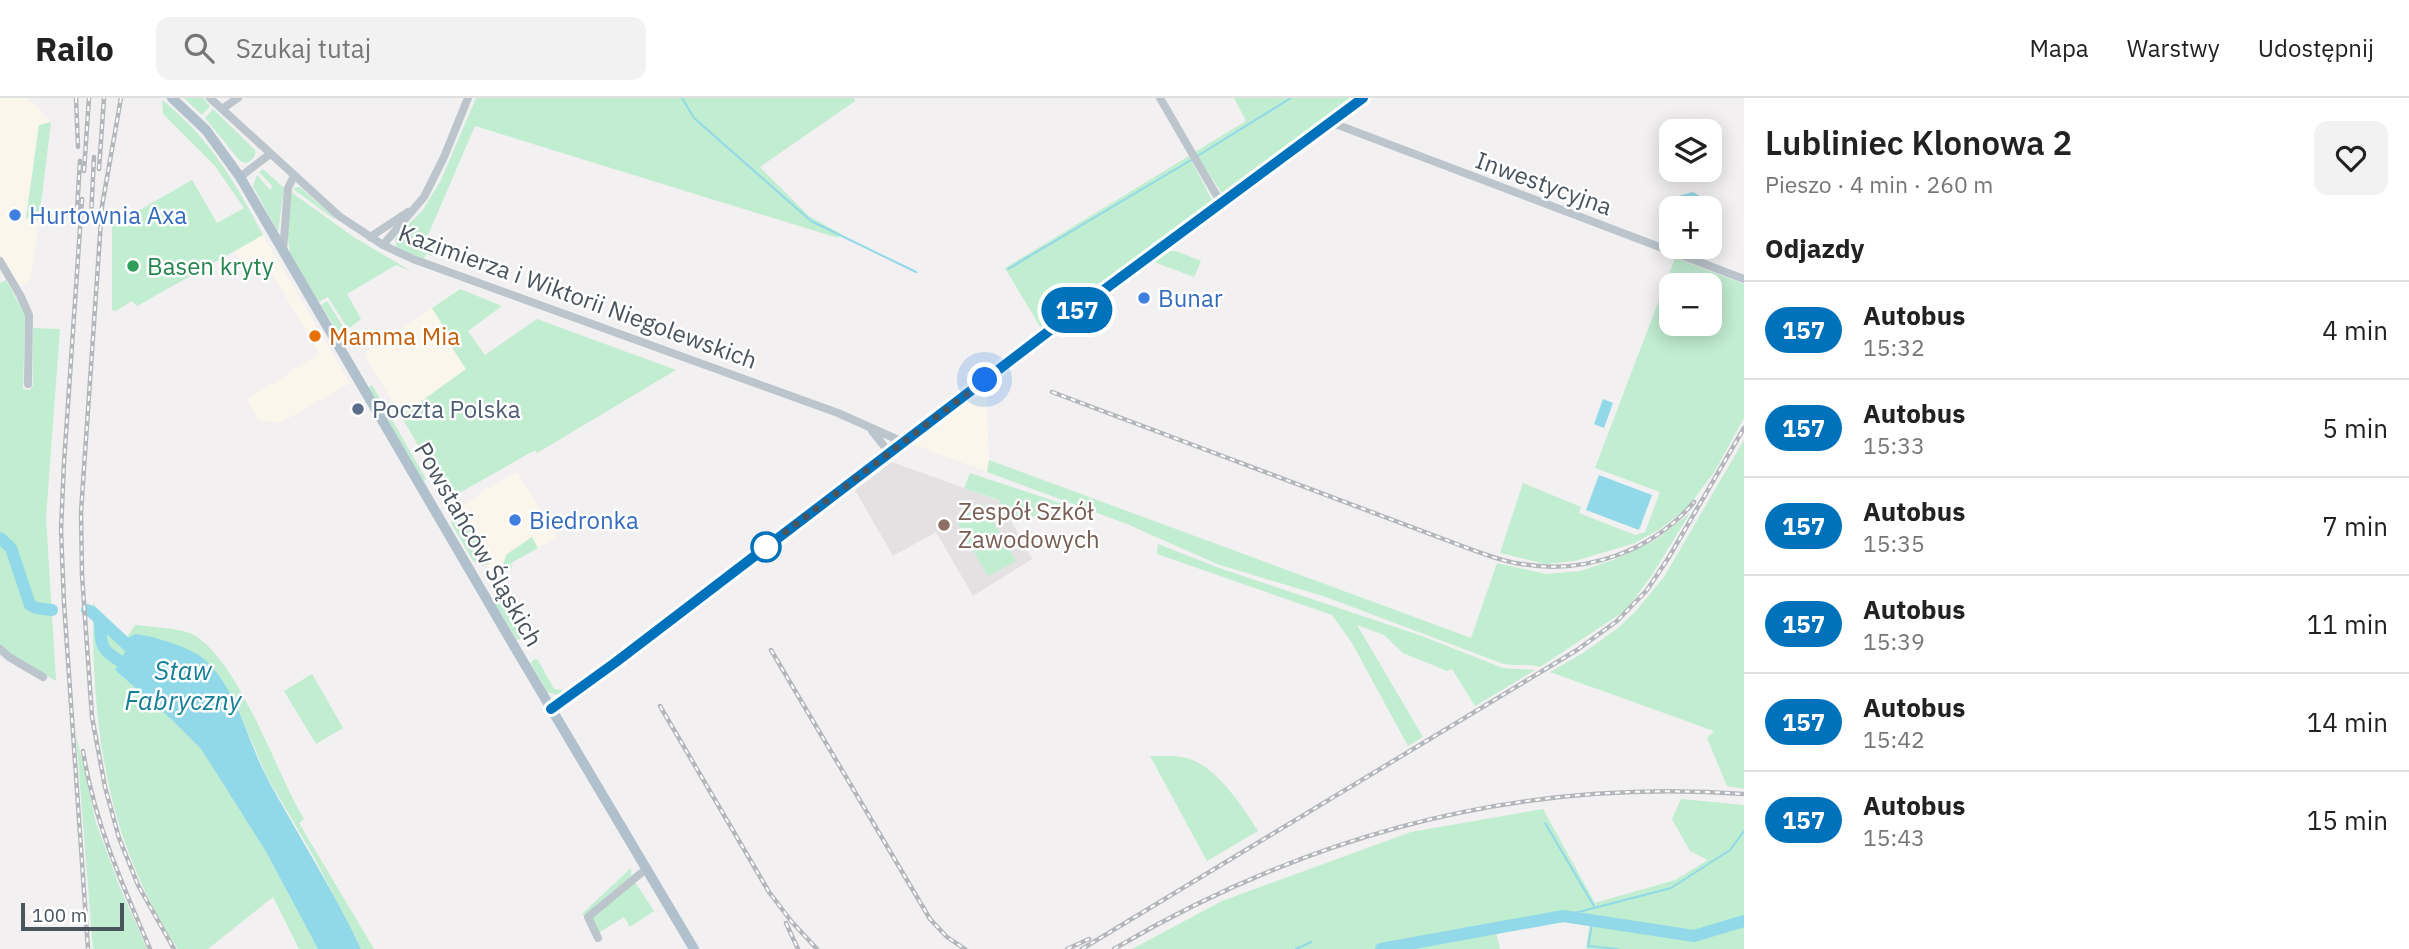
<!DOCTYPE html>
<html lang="pl">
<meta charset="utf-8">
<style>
:root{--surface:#fff;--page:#f2f2f2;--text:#222;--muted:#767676;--line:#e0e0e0}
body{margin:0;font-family:"IBM Plex Sans",sans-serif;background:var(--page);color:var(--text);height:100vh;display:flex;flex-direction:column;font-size:26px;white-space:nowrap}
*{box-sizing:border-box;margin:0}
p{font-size:23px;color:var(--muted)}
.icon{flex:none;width:38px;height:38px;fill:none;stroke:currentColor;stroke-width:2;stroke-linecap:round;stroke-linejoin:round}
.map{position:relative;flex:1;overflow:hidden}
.panel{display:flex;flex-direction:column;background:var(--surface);width:665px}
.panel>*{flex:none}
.badge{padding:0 14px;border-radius:23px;font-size:24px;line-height:46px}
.controls{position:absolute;left:1659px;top:21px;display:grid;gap:14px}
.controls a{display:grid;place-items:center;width:63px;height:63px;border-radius:14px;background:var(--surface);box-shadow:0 4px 18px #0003;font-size:35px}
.scale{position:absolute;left:21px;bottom:18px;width:103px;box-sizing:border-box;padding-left:7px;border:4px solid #49545d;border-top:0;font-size:19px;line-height:24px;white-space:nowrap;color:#49545d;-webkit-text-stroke:5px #fff;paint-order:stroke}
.you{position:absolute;width:35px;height:35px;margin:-18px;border:5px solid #fff;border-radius:50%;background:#1a73e8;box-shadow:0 0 0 10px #1a73e833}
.map>.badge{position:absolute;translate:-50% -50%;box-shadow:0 0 0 4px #fff}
h2{padding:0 21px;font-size:26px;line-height:63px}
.round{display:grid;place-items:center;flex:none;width:74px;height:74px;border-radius:14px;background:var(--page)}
.head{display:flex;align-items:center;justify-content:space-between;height:119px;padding:0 21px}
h1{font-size:33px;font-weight:600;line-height:52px}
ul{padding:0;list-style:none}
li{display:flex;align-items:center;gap:21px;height:98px;padding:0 21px;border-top:2px solid var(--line)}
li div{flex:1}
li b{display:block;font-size:26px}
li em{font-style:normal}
li .badge{min-width:77px;font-weight:700;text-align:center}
header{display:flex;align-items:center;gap:42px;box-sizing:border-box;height:98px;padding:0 35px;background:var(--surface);border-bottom:2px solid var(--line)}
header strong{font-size:33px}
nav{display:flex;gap:38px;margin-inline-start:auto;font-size:24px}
.search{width:490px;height:63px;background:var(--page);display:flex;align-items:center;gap:18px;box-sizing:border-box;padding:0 24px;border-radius:14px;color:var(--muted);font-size:26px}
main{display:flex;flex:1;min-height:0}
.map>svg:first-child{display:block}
.commercial{fill:#fbf6eb}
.education{fill:#e3e1e2}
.green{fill:#c1edd1;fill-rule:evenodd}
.water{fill:#91d9e8}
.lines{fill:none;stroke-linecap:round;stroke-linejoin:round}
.stream{stroke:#91d9e8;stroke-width:2}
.river{stroke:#91d9e8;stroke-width:12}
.minor{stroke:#bcc5cc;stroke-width:8}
.major{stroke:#b1c0cd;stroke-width:10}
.rail-casing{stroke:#b3b6ba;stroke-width:4.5}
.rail{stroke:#fff;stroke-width:2;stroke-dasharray:5;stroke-linecap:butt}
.line-casing{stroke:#fff;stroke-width:16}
.line{stroke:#0072bc;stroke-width:10}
.walk{stroke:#49545d;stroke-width:7;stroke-dasharray:0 12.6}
.shop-dot{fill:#3f7fe0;stroke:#fff;stroke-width:2.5}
.leisure-dot{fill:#2e9e5b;stroke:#fff;stroke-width:2.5}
.food-dot{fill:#e8710a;stroke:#fff;stroke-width:2.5}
.service-dot{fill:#5c6f8a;stroke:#fff;stroke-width:2.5}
.education-dot{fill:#8d6e63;stroke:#fff;stroke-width:2.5}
.stop-dot{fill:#fff;stroke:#0072bc;stroke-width:3.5}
.labels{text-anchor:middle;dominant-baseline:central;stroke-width:5;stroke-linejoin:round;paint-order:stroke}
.street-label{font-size:24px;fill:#49545d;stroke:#fff}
.shop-label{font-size:24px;fill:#366cbe;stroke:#fff;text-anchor:start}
.leisure-label{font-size:24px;fill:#27864d;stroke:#fff;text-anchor:start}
.food-label{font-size:24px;fill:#c56008;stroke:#fff;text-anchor:start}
.service-label{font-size:24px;fill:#4e5e75;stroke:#fff;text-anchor:start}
.education-label{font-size:24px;fill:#785e54;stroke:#fff;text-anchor:start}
.water-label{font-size:26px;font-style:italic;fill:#147f96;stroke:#fff}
</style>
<header>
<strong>Railo</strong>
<div class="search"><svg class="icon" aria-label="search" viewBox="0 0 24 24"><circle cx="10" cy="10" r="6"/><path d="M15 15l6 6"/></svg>Szukaj tutaj</div>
<nav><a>Mapa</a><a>Warstwy</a><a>Udostępnij</a></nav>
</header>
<main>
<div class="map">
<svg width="1744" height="851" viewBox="0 0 1744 851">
<rect width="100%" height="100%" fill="#f2f0f0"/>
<!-- commercial -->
<path class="commercial" d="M0,0H28L51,24L39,28L26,120L39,122L31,181L19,189L0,157Z
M263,137L350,285L280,325L258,322L246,301L288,277L287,275L319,256L267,167L248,177L235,153Z
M459,191L502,208L468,233L486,257L401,318L364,256Z
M986,290L989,362L987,374L913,346Z
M517,374L557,439L502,470L497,485L454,415L457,411L478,398L479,395Z"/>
<!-- education -->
<path class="education" d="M892,364L1000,403L1032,461L973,498L936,434L893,458L855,392Z"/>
<!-- green -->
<path class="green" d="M184,0H203L210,8L202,17Z
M476,0H854L855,3L760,69L809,118L841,136L838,140L475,28L428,137L438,142L431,158L426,156L424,161L401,152L396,148L395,140L422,113L441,82Z
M1234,0H1355L1223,97L1195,54L1246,23Z
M162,2C210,40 235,84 263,137L137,208L132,203L116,213L112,212V128L192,82L217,125L244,110L215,68L163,16Z
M213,11L255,52C257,58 251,63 246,65L240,63L205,20Z
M51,24L39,122L26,120L39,27Z
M1189,58L1212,102L1042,232L1005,170Z
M263,71L284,90L278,134L253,88L257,77L270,92L273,89L259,74Z
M297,89H300L335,120L334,121L293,91Z
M291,94L355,140L411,173L396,167L347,196L361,221L348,231L328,199L319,204L290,155L287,133Z
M1170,153H1176L1201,163L1194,179L1154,164Z
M1675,160L1744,186V320L1715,373L1688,409L1660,431L1635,445L1575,463L1545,466L1500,455L1523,385L1581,409L1579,415L1635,437L1645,434L1660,394L1595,370ZM1671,187H1710V226H1671Z
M6,182L25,217L23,291L30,292L33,287V230L60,231L46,419L56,583L10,556L0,547V185Z
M460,191L502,208L468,233L485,257L537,221L676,272L537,355L535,352L454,398L449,390L445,393L401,318L466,271L441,233L443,228L432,210Z
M327,203L345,232L339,236L321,207Z
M372,287L426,381L424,384L368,290Z
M1744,342V691L1727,688L1707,640L1714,633L1550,574L1583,555L1618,530L1636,513L1664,479Z
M989,362L1471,540L1497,465L1546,476L1580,473L1613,462L1656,442L1690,415L1652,477L1626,512L1540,569C1527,565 1515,569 1501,565L1326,499L1217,466L1127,426L987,374Z
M970,375L1063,406L1051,418L1009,420L999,402L964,390Z
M983,406L1016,463L988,478L956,422Z
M457,413L461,414L491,461L489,466L485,467L454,417Z
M453,418L484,469L473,463L451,425Z
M532,439L538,450L511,465L512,470L503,476V495L501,498L525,539L517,542L494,504V498L506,457Z
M1158,446L1219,470L1419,537L1503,570L1535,572L1475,608L1452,571L1447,573L1403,555L1384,537L1357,527L1423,639L1408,648L1352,545L1332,517L1157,456Z
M93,504L97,512L127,539L135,527C150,529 182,530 194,537C241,566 274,671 304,721L299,725L374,851H361L314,759L266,677L233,599L125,541L123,545L127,550L115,572L172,622L201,651L265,752L318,851H299L273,799L208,851H178C106,741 92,632 93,504Z
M534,561L538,562L554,591L567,593L558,597L547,594L531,565Z
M312,576L343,630L316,646L284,593Z
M76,636L96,725L120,790L147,851H93Z
M1150,658C1162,658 1179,657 1190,661C1218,671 1243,709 1258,733L1207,763Z
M1681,701L1744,707V851H1586L1590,823L1545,820L1495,830L1500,851H1132L1222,803L1411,734L1543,711L1595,805L1675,782L1708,762L1690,753L1672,721Z
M631,770V778L584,818L582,816Z
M635,784L654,813L630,829L624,819L598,835L592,825L593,819Z"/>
<!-- water -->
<path class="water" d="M1693,94L1721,111L1722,120L1719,129L1710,132V110H1674L1679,98Z
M1603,301L1613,305L1604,330L1594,326Z
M1599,377L1652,397L1639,432L1586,412Z
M135,536C153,538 190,549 204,561C238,592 246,639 266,678C297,736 333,791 361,851H318L265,752L201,651L172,622L115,572L127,550L123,545L126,541Z"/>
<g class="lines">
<!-- stream -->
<path class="stream" d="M682,0L694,20L811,123L916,174
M1199,57L1291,0
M1008,171L1191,62
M1545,725L1594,808
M1563,818L1671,790L1730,752L1744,733
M1593,822L1588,848L1618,851
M1296,851L1311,844"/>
<!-- river -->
<path class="river" d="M0,440L11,450L30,507L36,510L52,512
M87,512L92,514L136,555
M100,523C101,545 99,551 120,563
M1381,851L1563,818L1694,838L1744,823"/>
<!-- minor -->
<path class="minor" d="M210,0L339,118L383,147L413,161L838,315L903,344
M1160,0L1221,105
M222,11L238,0
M1330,24L1744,181
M240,79L270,56
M370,139L408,114
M383,147L424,99L444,59L468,0
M283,153L288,90L294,78
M0,163L20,197L29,217L28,286
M872,333L889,354
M0,551L9,559L43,579
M551,611L616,564L1053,230L1363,0
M598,840L588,819L646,771"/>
<!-- major -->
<path class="major" d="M172,0L206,32L240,79L514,548L694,851"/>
<!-- rail casing -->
<g class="rail-casing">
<path id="rail" d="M76,0L78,49
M121,0L102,108L81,414L82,477L92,619L105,689L119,740L138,787L174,851
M99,71L104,0
M84,73L89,0
M82,101L64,365L61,432L64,505L88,851
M77,112L80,63
M91,119L94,59
M1052,294L1470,451C1487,457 1504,464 1522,466C1585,477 1653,453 1694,404
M771,552L930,821L947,839L965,851
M660,608L769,794L791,823L817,851
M83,653C94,723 122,786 150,851
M786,825L798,851
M1067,851L1089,841
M1082,851L1577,552L1617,523L1647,492L1669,459L1744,330
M1114,851C1309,736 1518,680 1744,696"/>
</g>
<!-- rail -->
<use href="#rail" class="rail"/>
</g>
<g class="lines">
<!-- line casing -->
<g class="line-casing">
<path id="line" d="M551,611L616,564L1070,217L1363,0"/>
</g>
<!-- line -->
<use href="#line" class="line"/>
<!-- walk -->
<path class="walk" d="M766,449L985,282"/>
</g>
<!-- markers -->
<g class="shop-dot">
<circle cx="15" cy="117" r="7"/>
<circle cx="1144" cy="200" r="7"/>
<circle cx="515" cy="422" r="7"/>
</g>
<circle class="leisure-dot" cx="133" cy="168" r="7"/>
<circle class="food-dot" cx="315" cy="238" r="7"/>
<circle class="service-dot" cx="358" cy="311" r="7"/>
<circle class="education-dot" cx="944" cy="427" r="7"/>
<circle class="stop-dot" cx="766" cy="449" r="14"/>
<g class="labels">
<!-- street labels -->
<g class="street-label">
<text transform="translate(1544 85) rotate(20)">Inwestycyjna</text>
<text transform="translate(578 198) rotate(20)">Kazimierza i Wiktorii Niegolewskich</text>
<text transform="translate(479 446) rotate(60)">Powstańców Śląskich</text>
</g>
<!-- shop labels -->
<g class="shop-label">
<text x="29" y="117">Hurtownia Axa</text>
<text x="1158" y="200">Bunar</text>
<text x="529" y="422">Biedronka</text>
</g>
<!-- leisure labels -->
<g class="leisure-label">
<text x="147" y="168">Basen kryty</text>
</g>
<!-- food labels -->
<g class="food-label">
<text x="329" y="238">Mamma Mia</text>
</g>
<!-- service labels -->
<g class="service-label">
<text x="372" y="311">Poczta Polska</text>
</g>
<!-- education labels -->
<g class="education-label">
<text x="958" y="413">Zespół Szkół<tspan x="958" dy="28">Zawodowych</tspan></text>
</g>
<!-- water labels -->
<g class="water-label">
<text x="183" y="572">Staw<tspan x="183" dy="30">Fabryczny</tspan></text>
</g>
</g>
</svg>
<div class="controls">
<a><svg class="icon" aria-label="layers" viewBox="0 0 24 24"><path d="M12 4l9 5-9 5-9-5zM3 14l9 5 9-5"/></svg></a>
<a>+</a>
<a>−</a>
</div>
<div class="scale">100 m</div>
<div class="you" style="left:985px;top:282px"></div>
<b class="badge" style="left:1077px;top:212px;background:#0072bc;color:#fff">157</b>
</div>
<section class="panel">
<div class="head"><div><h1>Lubliniec Klonowa 2</h1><p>Pieszo · 4 min · 260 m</p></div><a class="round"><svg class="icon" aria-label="heart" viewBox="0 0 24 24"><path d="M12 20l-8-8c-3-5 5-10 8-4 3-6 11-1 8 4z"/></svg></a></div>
<h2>Odjazdy</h2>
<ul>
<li><span class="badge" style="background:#0072bc;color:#fff">157</span><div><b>Autobus</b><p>15:32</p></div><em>4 min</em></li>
<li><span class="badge" style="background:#0072bc;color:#fff">157</span><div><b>Autobus</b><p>15:33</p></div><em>5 min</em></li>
<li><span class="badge" style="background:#0072bc;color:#fff">157</span><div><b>Autobus</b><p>15:35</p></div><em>7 min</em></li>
<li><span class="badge" style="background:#0072bc;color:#fff">157</span><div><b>Autobus</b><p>15:39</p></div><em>11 min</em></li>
<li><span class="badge" style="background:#0072bc;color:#fff">157</span><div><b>Autobus</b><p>15:42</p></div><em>14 min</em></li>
<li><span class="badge" style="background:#0072bc;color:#fff">157</span><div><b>Autobus</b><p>15:43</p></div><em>15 min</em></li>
</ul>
</section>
</main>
